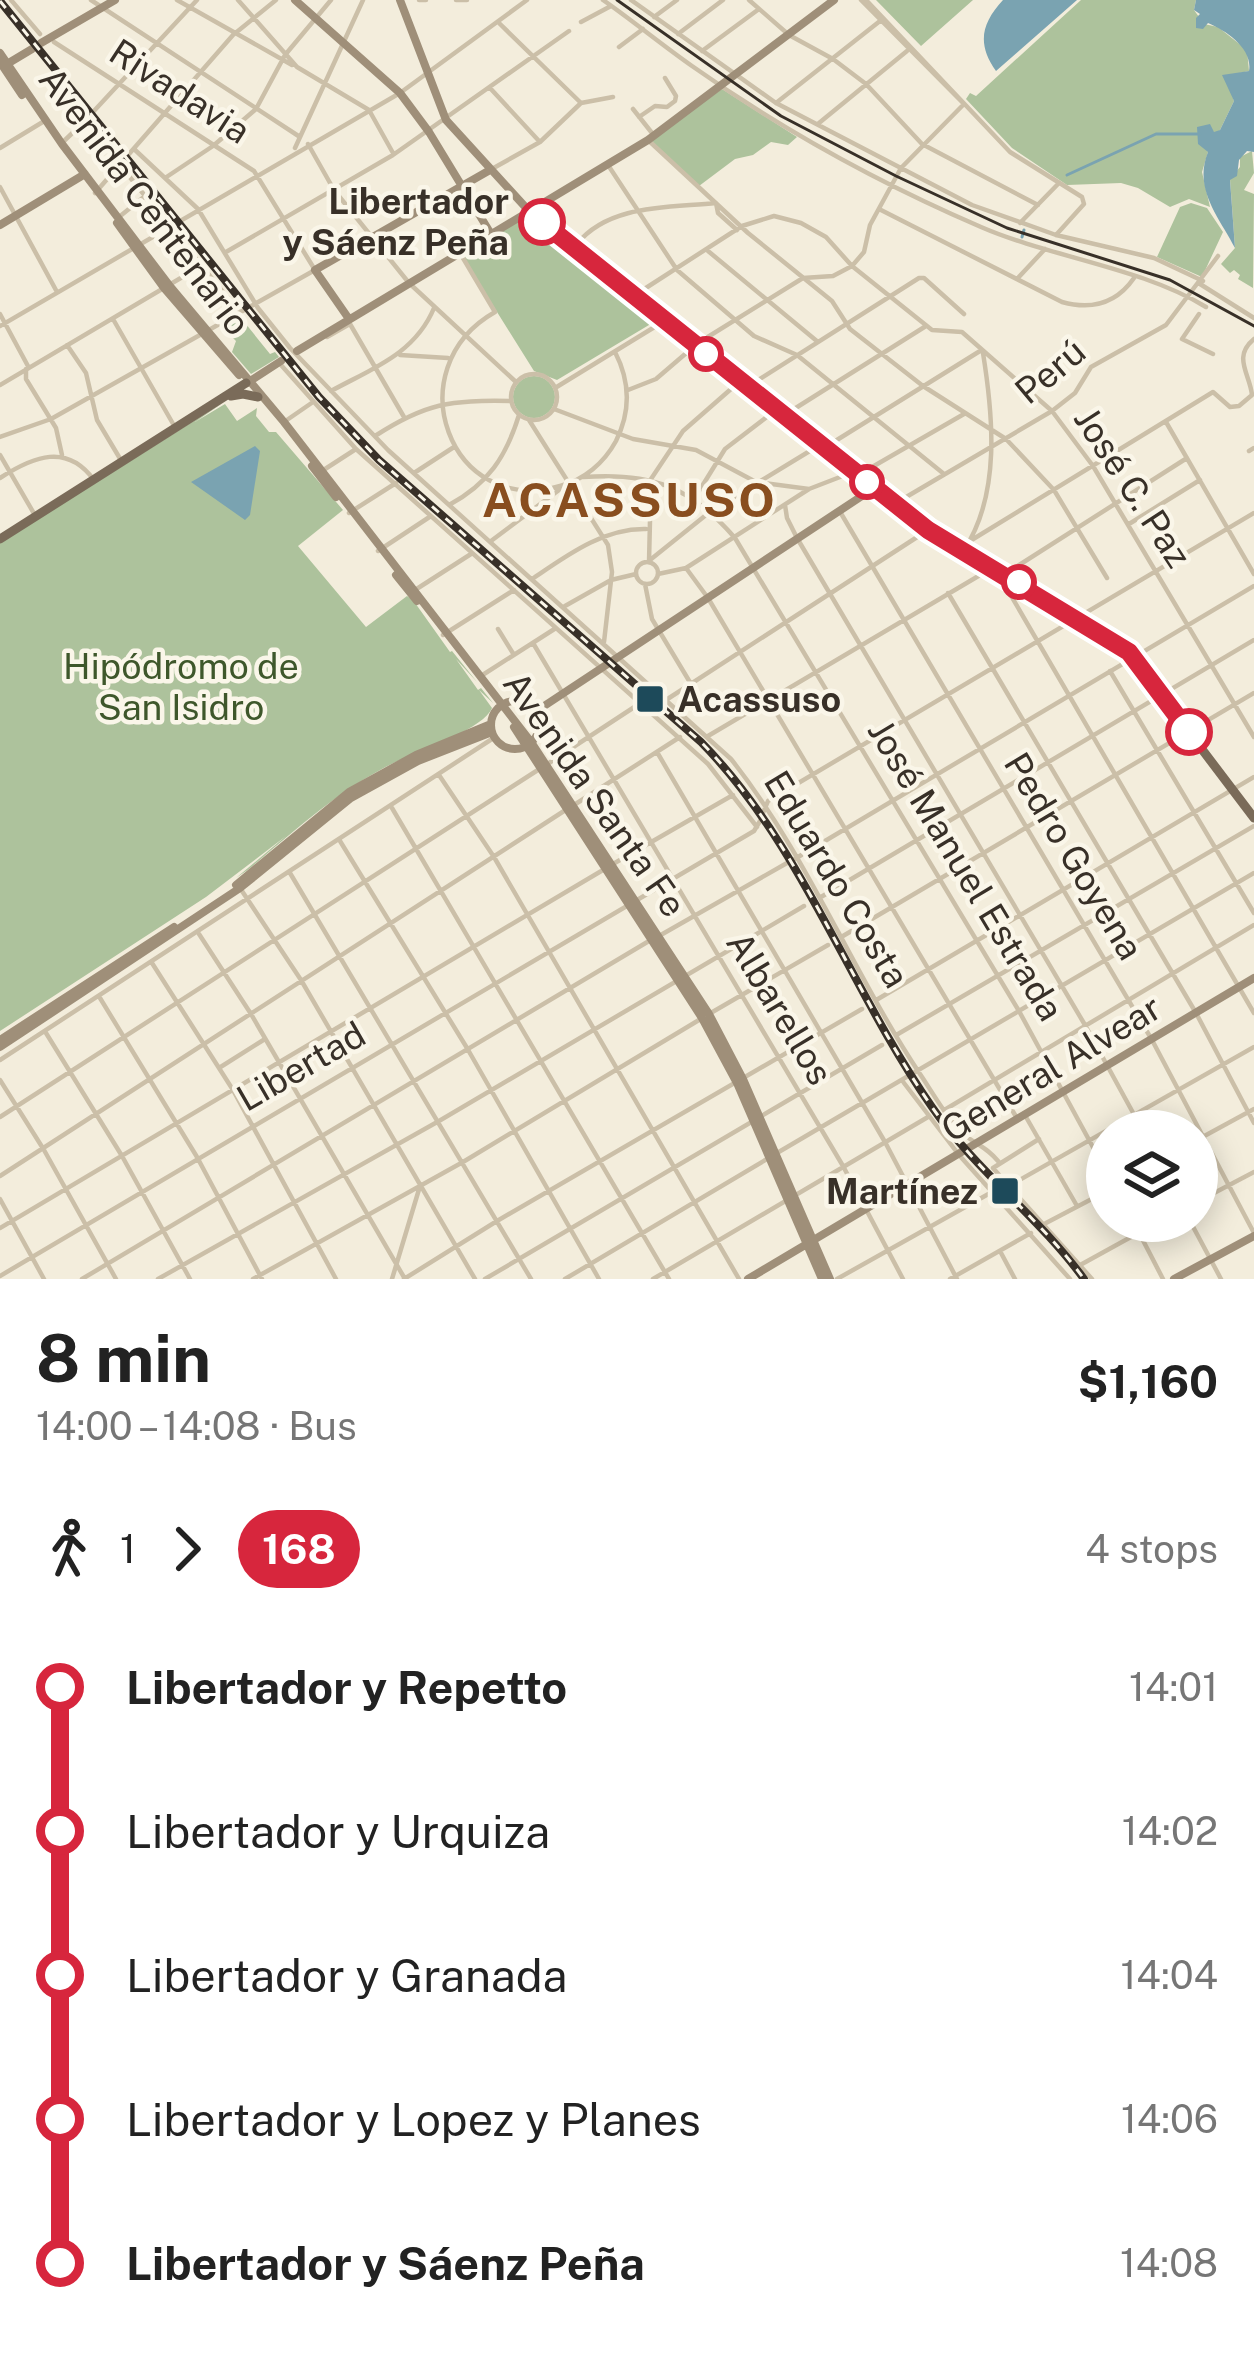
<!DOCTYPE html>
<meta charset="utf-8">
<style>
:root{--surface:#fff;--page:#f6f6f6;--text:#222;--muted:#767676}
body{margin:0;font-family:"Public Sans",sans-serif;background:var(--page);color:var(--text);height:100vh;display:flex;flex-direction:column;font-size:45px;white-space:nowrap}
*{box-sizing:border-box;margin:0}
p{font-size:39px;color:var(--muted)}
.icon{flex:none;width:66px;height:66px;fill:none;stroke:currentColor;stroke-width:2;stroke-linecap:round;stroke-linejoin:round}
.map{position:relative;height:1279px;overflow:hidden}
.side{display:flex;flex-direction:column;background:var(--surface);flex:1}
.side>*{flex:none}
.badge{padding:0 24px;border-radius:39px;font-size:42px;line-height:78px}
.fabs{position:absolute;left:1086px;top:1110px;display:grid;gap:24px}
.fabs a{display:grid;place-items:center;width:132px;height:132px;border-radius:50%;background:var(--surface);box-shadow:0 6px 30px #0003;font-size:60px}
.map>.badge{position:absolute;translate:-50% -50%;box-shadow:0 0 0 6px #fff}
.legs{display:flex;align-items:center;gap:18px;height:132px;padding:0 36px;font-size:39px}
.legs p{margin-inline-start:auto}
.head{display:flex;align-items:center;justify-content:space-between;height:204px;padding:0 36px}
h1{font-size:66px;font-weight:700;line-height:90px}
ul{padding:0 36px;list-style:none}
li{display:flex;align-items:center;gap:42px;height:144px;font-size:45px}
li i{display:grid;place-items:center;width:18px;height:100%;margin:0 15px;background:currentColor}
li i::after{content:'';width:30px;height:30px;margin:-15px;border:9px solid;border-radius:50%;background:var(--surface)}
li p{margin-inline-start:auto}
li:first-child i{background:linear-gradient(#0000 50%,currentColor 0)}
li:last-child i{background:linear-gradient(currentColor 50%,#0000 0)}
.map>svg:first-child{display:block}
.green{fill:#adc29c}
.water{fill:#7aa3b1}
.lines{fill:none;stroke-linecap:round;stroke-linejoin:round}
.stream{stroke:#7aa3b1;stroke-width:3}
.street{stroke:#cbbfa8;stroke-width:4.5}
.secondary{stroke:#9f8f79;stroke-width:8}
.primary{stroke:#7a6b59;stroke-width:9}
.tram{stroke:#383028;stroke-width:3}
.rail-casing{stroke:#383028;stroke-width:8}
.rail{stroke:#faf6e9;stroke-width:3;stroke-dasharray:9;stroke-linecap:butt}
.line-1-casing{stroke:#fff;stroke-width:27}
.line-1{stroke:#d7263d;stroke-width:18}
.stop-1-dot{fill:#fff;stroke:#d7263d;stroke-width:6}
.poi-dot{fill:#1d4a5a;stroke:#faf6e9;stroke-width:4.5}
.labels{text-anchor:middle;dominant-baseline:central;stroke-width:9;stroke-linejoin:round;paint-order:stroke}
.street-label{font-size:36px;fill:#383028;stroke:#faf6e9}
.stop-label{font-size:36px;font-weight:bold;fill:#383028;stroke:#faf6e9;text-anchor:end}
.park-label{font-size:36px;fill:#3e572b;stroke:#faf6e9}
.poi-label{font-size:36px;font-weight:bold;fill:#383028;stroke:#faf6e9;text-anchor:start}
.district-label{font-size:48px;font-weight:bold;letter-spacing:3px;fill:#894e1f;stroke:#faf6e9}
</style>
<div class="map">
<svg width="1254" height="1279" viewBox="0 0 1254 1279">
<rect width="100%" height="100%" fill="#f3eddc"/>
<!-- green -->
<path class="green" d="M876,0H973L921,46Z
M1081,0H1196L1194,10L1204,24L1218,27L1247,50L1249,71L1230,75L1227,79L1234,101L1220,130L1217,133L1198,127L1208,152L1202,172L1210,207L1189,199L1170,207L1138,188L1121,183L1067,185L1012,148L966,99L970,93L976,96Z
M722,89L797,137L788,145L771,142L753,155L735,159L699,186L650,140Z
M1252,151L1254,173L1244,190L1254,194L1253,288L1238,279L1240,275L1234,270L1230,273L1221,264L1235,248L1230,179L1240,167V157Z
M1191,203L1207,208L1223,232L1202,277L1157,257L1180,207Z
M529,214L659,319L557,380L534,371L462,256Z
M241,318L270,354L275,352L279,357L251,374L232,352L236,341L224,329Z
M513 397a21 21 0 1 1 42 0a21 21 0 1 1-42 0Z
M224,402L195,422L225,404L237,421L257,408L256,416L269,432H276L343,510L298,546L366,627L407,596L413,600L450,652L452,651L477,682L456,659L478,690L481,688L493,703L479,690L492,708C484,728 426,748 404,758C344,785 298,828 249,869L236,878L286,836L206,897L0,1031V543Z"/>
<!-- water -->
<path class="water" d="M1003,0H1077L996,71C977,44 981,24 1003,0Z
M1196,0H1254V152L1247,151L1239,160L1237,176L1230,180L1235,248C1219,217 1193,189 1208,152L1198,144L1197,127L1210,124L1214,132L1220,130L1234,101L1222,75L1249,71C1253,49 1227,31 1208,23L1203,29L1196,28V18L1200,14L1194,10Z
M255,446L260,451L250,515L245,520L191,482Z"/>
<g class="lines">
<!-- stream -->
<path class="stream" d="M1067,175L1156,134H1200
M1022,237L1024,230"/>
<!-- street -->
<path class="street" d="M11,0L40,34
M91,0L300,137
M177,0L292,65
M238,0L297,67L369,110L393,153
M419,0H426
M456,0H467
M603,0C633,21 662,45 692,66C781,129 881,184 981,227C1050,257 1143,268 1206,307
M631,0L776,103L972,205L1056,235L1154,258L1203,281
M749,0L789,35L833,59L866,84L922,144L1038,205
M861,0L964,104
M866,0L1010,152L1082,197L1084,204L1056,235
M654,17L677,0
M581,22L611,6
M499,23L581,103
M678,34L723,0
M619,47L643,29
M702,51L759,9
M490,88L539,141
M776,103L880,21
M633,109L652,133
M93,112L197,0
M639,117L655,106L667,107L675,101L676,96L665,78
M819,123L907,51
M648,140L748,233L832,301L850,329L923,386L1006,439L1054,490L1107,578
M64,141L86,120
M308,144L334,190L409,283L516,382
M0,148L46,120
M295,148L363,0
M134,149L198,209L258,308L290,348L388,450L731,759C808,856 852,972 920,1074C933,1093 951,1126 970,1139C982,1147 989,1150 998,1161
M129,154L233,35L276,0
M120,165L240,313
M608,165L677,270L754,336L797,355L944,474
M490,170L540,142L581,103L613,97
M165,178L213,146L256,109L285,55L331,0
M0,187L57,292
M95,193L123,161
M716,203L718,213L737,230
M879,209L1062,302C1091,310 1116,304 1134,278
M119,217L145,196
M1020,223L1058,184
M577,244C609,204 669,208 716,203
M708,251L818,342
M226,252L393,155L569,31
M460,253L495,312C395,369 450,518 560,486C584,480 604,463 616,441C631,411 630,381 615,352
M1017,279L1045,249
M1200,284L1254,318
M635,295L742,226L774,216L801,223L826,237L852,266L932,330L962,332L1052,411L1093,466L1254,737
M0,314L29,368
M1199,314L1182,339L1213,354
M113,319L176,429
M350,324L404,417
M0,326L400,93L527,0
M327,337L348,325
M67,345L86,373L97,420L122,462
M400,355L448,358
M281,365L356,449L708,764L757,827
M26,369V379L56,428L62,455
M511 397a23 23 0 1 1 46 0a23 23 0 1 1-46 0Z
M752,384L919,278H924L964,314
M0,385L201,266
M555,388L666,320
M628,390L656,379L698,343L803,278L833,276L852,266L864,252L870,225L901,168L964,104
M331,391C371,369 415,354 434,308
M554,409L633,439L696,450L756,482L809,489
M783,416L926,326
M529,420L608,545L612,572L604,642
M284,422L313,402
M1166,422L1254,574
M375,436C426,403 450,400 510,401
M0,437L51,419L315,270L254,171L54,42
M824,448L980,351
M1249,451L1254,448
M0,455L36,517
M322,471L356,449
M414,473L454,447
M860,474L964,414
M583,477C651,472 690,486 735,538L1019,1011L1107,1173
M0,478C34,456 67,443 94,480
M696,496L725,449L776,410
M896,503L1052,411L1075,393L1091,367L1166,325L1218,256
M449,505C488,484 506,457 519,415
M785,505L787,518L797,538L1085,1025L1143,1131
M839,510L1152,1040L1254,1233
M349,513L396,483
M1129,524L1200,480
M491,541L563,487
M970,541L1213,392L1230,407L1239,406L1252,395C1250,374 1232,357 1254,339
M964,550C1001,494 993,415 983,353
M378,551L431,516
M650,560L711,511L818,446
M649,562L651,479L683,431L739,382
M636 573a11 11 0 1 1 22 0a11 11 0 1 1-22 0Z
M686,568L708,598L1018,1120
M658,574L686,568L809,489L853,472
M1005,574L1187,458
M999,575L1254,1013
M532,579C566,556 603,528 646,529
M645,584L652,619L691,684
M415,590L471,554
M948,593L1196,1013L1254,1123
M565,606L611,580L636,574
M498,629L514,655
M443,635L514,590
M533,643L843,1166L903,1279
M1110,671L1254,913
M481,676L556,628
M666,700L928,530
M708,736L992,568
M657,752L885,1142L957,1279
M546,765L642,702
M439,775L494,857L739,1279
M574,805L680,737
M392,808L669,1279
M763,813L768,801L1254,513
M340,841L467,1048L599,1279
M793,860L1254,586
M613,864L733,795
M290,873L531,1279
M240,888L301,980L475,1279
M821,897L1254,640
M199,934L251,1014L405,1279
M659,936L787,863
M843,936L1254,693
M152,963L233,1090L336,1279
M100,998L197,1157L262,1279
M878,999L1254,777
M709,1014L828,945
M46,1033L122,1156L190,1279
M898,1034L1254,826
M0,1060L495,737
M219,1068L265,1039
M0,1080L44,1150L116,1279
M904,1083L959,1155L1070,1279
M946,1109L1254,925
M0,1117L541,768
M1026,1117L1077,1206
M1039,1139L993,1168L1092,1279
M1197,1140L1254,1109
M777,1153L1254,873
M0,1176L564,811
M1009,1186L1254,1047
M0,1199L44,1279
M1197,1202L1254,1172
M1133,1221L1163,1279
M1190,1221L1221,1279
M1046,1223L1107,1191
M0,1228L603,870
M1000,1251L1015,1279
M1082,1264L1160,1221
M0,1276L754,831L760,821
M82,1279C270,1165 460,1054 649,941
M158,1279L439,1121L804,906
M253,1279L463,1162L699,1020
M392,1279L420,1186
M404,1279L497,1221L862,1009
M485,1279L882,1045
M565,1279L767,1159
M653,1279L928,1117
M837,1279L992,1192
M950,1279L1031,1233"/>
<!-- secondary -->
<path class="secondary" d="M295,0L400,93L429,132L491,234
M400,0L446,120L529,211
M41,43L115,0
M0,53L62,144L169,285L284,422L531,742L709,1014L743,1079L830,1279
M0,62L22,95
M7,64L32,49
M117,223L164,288L239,375
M0,225L85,174
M349,319L315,270L490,170
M297,351L648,140L834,0
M247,383L281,361
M312,466L336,497
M396,575L417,601
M491 725a24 24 0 1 1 48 0a24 24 0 1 1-48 0Z
M535,712L874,488
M514,727L702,1018L737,1083L822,1279
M236,885L349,792L416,755L491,724
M0,1040L174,927
M0,1047L240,888L351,798L418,761L492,732
M748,1279L1254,978
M1174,1279L1254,1236"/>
<!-- primary -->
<path class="primary" d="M529,211L928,530L1129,653L1254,818
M231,396L243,394L258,397
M0,539L246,383"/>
<!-- tram -->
<path class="tram" d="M617,0L781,116L896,176L1007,228L1170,280L1254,326"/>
<!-- rail casing -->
<g class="rail-casing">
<path id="rail" d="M0,1L319,397L379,460L701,742C803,846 849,988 932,1107C975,1170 1039,1217 1084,1279"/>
</g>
<!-- rail -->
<use href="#rail" class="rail"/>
</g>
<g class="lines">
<!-- line-1 casing -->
<g class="line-1-casing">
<path id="line-1" d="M542,222L928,530L1129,652L1189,732"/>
</g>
<!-- line-1 -->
<use href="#line-1" class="line-1"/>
</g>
<!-- markers -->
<g class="stop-1-dot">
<circle cx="542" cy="222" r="21"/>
<circle cx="706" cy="354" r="15"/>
<circle cx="867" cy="482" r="15"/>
<circle cx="1019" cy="582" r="15"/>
<circle cx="1189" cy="732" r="21"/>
</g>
<g class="poi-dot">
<rect x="635" y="684" width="30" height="30" rx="6"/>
<rect x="990" y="1176" width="30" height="30" rx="6"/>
</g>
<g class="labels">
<!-- street labels -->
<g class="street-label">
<text transform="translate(180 91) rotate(33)">Rivadavia</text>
<text transform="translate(145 201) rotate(53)">Avenida Centenario</text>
<text transform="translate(1050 371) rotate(-40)">Perú</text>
<text transform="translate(1133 487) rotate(57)">José C. Paz</text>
<text transform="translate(595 794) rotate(55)">Avenida Santa Fe</text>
<text transform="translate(1074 856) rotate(59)">Pedro Goyena</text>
<text transform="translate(966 870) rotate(59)">José Manuel Estrada</text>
<text transform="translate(837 879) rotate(59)">Eduardo Costa</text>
<text transform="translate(780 1008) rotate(59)">Albarellos</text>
<text transform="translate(301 1066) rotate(-30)">Libertad</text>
<text transform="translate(1051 1068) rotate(-31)">General Alvear</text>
</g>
<!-- stop labels -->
<g class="stop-label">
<text x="509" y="201">Libertador<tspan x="509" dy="41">y Sáenz Peña</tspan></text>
</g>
<!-- park labels -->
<g class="park-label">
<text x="181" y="666">Hipódromo de<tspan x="181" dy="41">San Isidro</tspan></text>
</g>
<!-- poi labels -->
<g class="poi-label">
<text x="677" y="699">Acassuso</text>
<text x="978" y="1191" text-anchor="end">Martínez</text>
</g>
<!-- district labels -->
<g class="district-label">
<text x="630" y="499">ACASSUSO</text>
</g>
</g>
</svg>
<div class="fabs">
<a><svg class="icon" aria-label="layers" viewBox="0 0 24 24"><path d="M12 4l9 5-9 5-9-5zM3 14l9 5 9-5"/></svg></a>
</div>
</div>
<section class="side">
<div class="head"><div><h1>8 min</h1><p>14:00 – 14:08 · Bus</p></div><b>$1,160</b></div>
<div class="legs"><svg class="icon" aria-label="walk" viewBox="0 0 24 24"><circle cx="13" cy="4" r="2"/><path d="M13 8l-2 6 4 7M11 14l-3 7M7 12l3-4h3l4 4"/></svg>1<svg class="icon" aria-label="forward" viewBox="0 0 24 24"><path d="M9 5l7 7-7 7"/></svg><b class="badge" style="background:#d7263d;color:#fff">168</b><p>4 stops</p></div>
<ul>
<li><i style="color:#d7263d"></i><b>Libertador y Repetto</b><p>14:01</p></li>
<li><i style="color:#d7263d"></i><span>Libertador y Urquiza</span><p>14:02</p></li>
<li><i style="color:#d7263d"></i><span>Libertador y Granada</span><p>14:04</p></li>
<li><i style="color:#d7263d"></i><span>Libertador y Lopez y Planes</span><p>14:06</p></li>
<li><i style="color:#d7263d"></i><b>Libertador y Sáenz Peña</b><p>14:08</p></li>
</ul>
</section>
